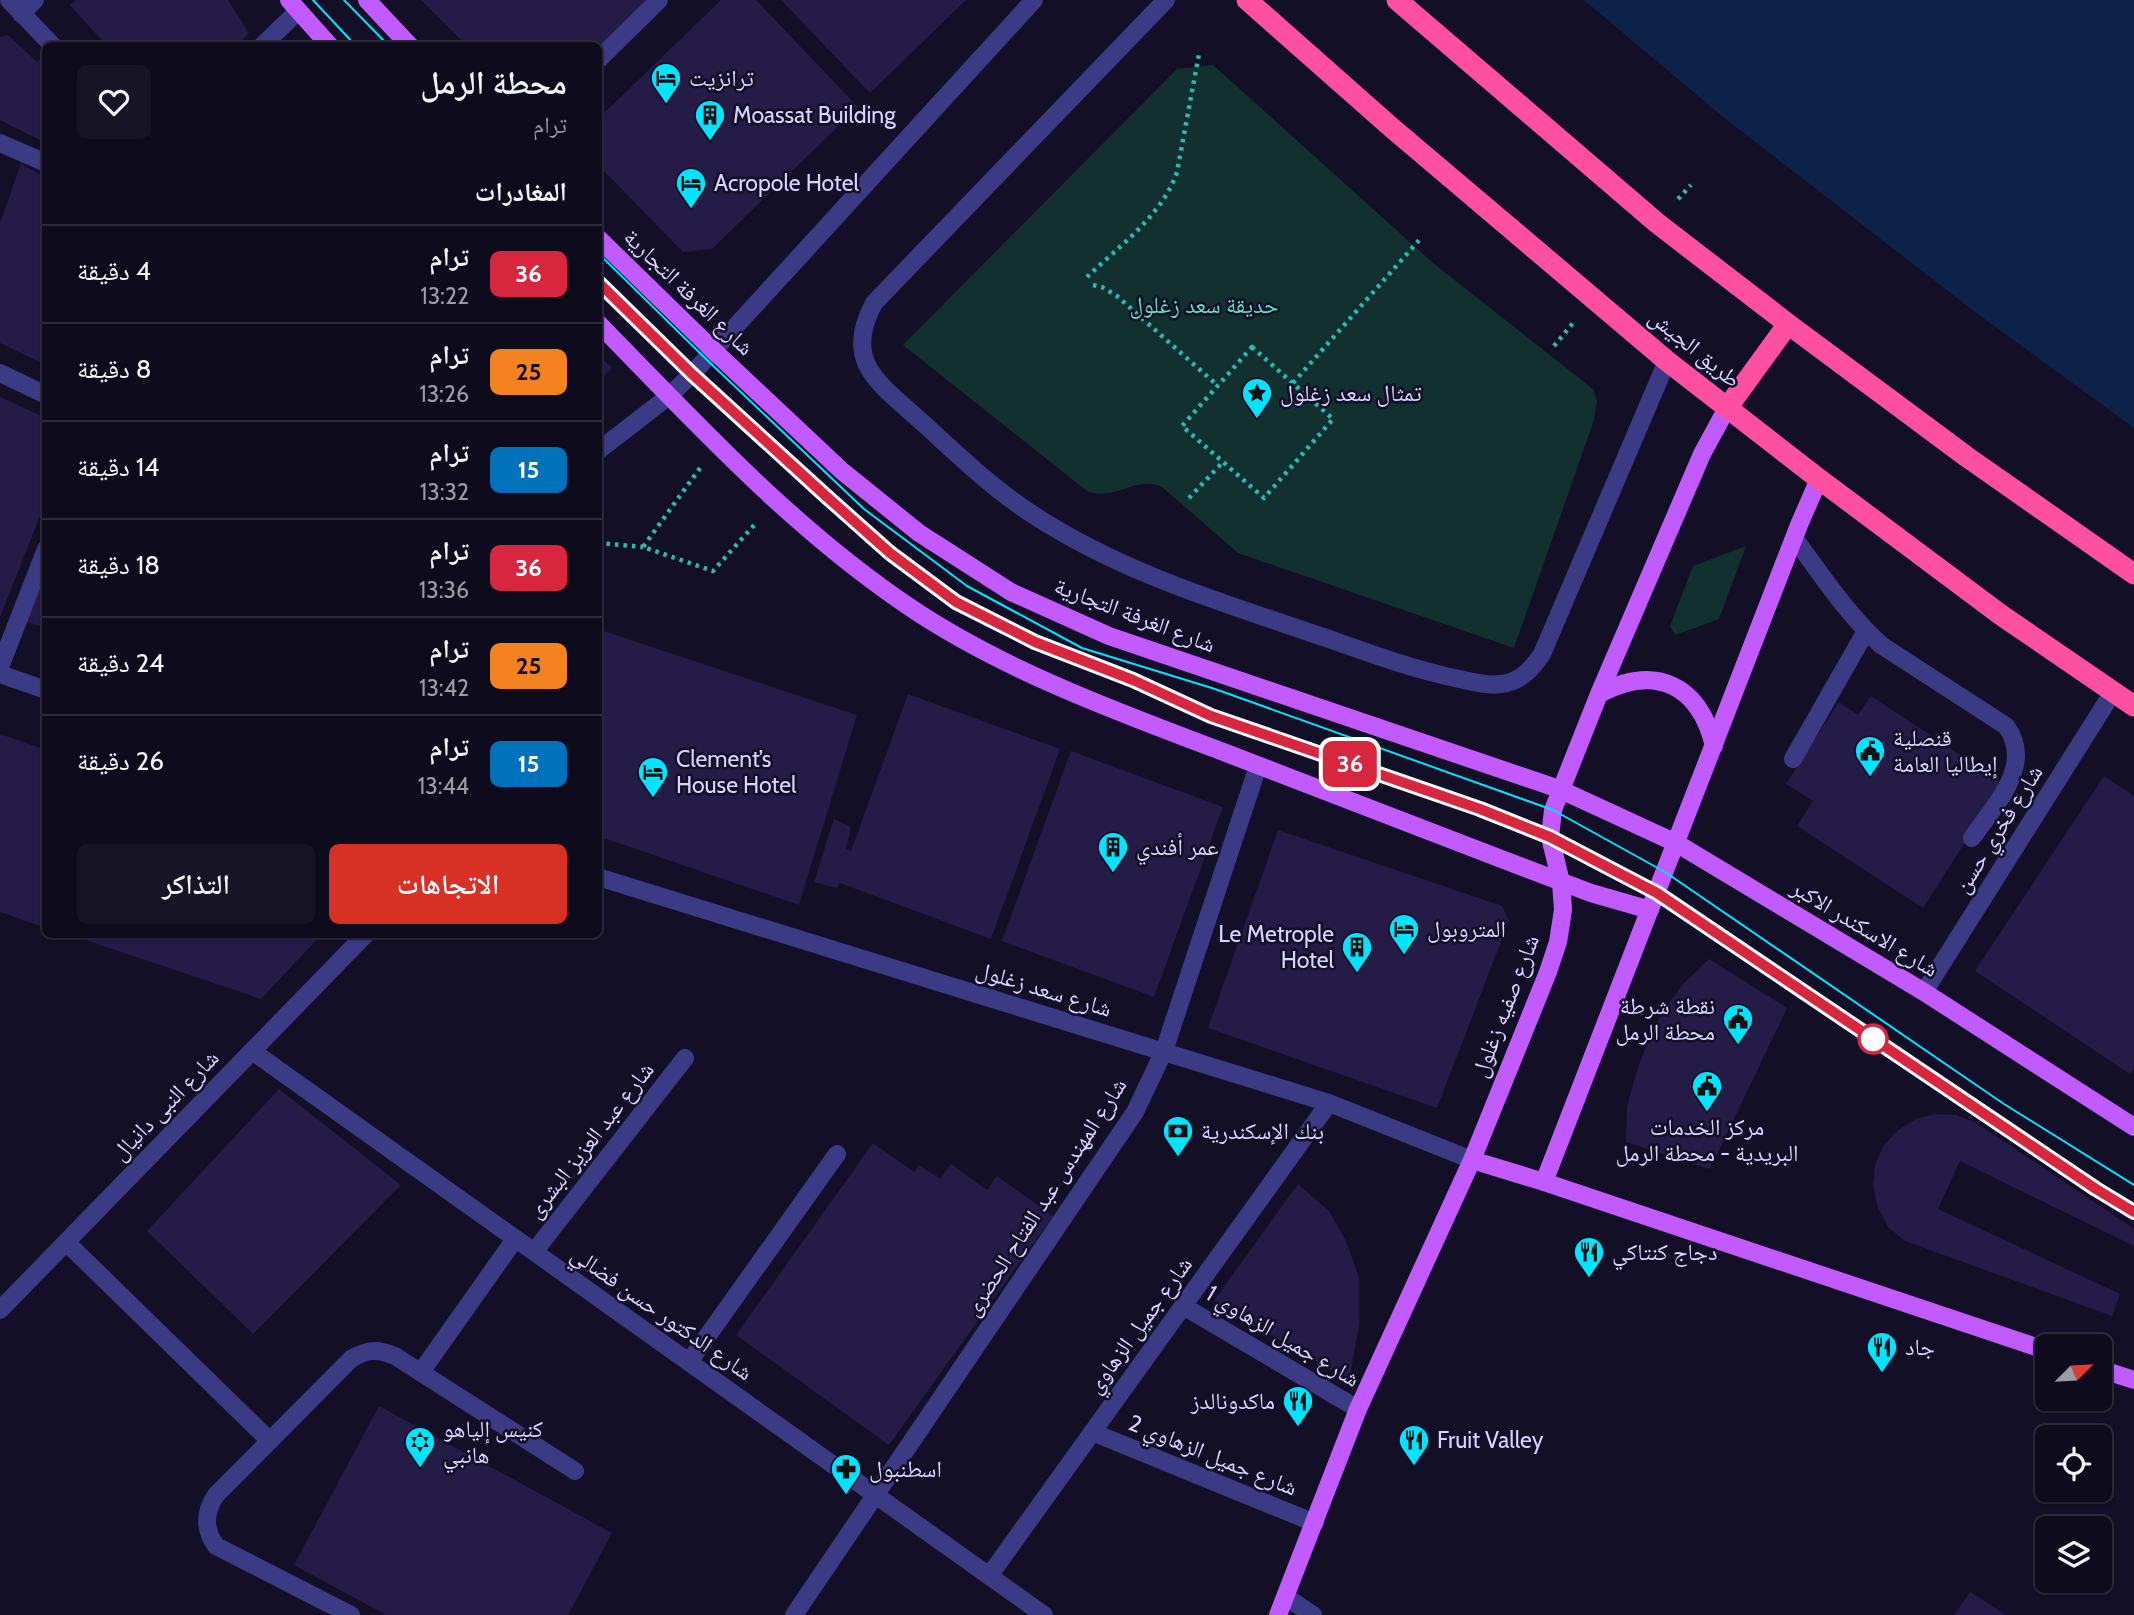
<!DOCTYPE html>
<html lang="ar">
<meta charset="utf-8">
<style>
:root{--surface:#0e0b1c;--page:#171425;--text:#f1f3f6;--muted:#9b9ba3;--line:#2e2b3b;--accent:#d93025}
body{margin:0;font-family:Cabin,"Noto Naskh Arabic",sans-serif;background:var(--page);color:var(--text);direction:rtl;height:100vh;display:flex;flex-direction:column;font-size:26px;white-space:nowrap}
*{box-sizing:border-box;margin:0}
p{font-size:23px;color:var(--muted)}
.icon{flex:none;width:38px;height:38px;fill:none;stroke:currentColor;stroke-width:2;stroke-linecap:round;stroke-linejoin:round}
.map{position:relative;flex:1;overflow:hidden;direction:ltr}
.sheet{position:absolute;left:42px;top:42px;width:560px;height:896px;display:flex;flex-direction:column;background:var(--surface);border-radius:10px;box-shadow:0 2px 5px #0004,0 0 0 2px var(--line);direction:rtl}
.sheet>*{flex:none}
.badge{padding:0 14px;border-radius:10px;font-size:24px;line-height:46px}
.needle{width:46px;rotate:66deg}
.controls{position:absolute;left:2035px;top:1334px;display:grid;gap:14px}
.controls a{display:grid;place-items:center;width:77px;height:77px;border-radius:10px;background:var(--surface);box-shadow:0 2px 5px #0004,0 0 0 2px var(--line);font-size:35px}
.map>.badge{position:absolute;translate:-50% -50%;box-shadow:0 0 0 4px #fff}
h2{padding:0 35px;font-size:26px;line-height:63px}
.round{display:grid;place-items:center;flex:none;width:74px;height:74px;border-radius:10px;background:var(--page)}
.summary{display:flex;align-items:center;justify-content:space-between;height:119px;padding:0 35px}
h1{font-size:33px;font-weight:600;line-height:52px}
.action{display:flex;gap:14px;margin-top:auto;padding:14px 35px}
.action a{flex:1;height:80px;border-radius:10px;background:var(--accent);color:#fff;font-size:28px;font-weight:600;line-height:80px;text-align:center}
.action a+a{background:var(--page);color:var(--text)}
ul{padding:0;list-style:none}
li{display:flex;align-items:center;gap:21px;height:98px;padding:0 35px;border-top:2px solid var(--line)}
li div{flex:1}
li b{display:block;font-size:26px}
li em{font-style:normal}
li .badge{min-width:77px;font-weight:700;text-align:center}
.map>svg:first-child{display:block}
.green{fill:#12302f}
.water{fill:#0c2248}
.building{fill:#241b47}
.lines{fill:none;stroke-linecap:round;stroke-linejoin:round}
.path{stroke:#2fb8b0;stroke-width:4.5;stroke-dasharray:3.5 5;stroke-linecap:butt}
.minor{stroke:#3d3a85;stroke-width:18}
.major{stroke:#c25bff;stroke-width:18}
.highway{stroke:#ff4fa3;stroke-width:21}
.tram{stroke:#00e5ff;stroke-width:2}
.line-casing{stroke:#fff;stroke-width:16}
.line{stroke:#d7263d;stroke-width:10}
.stop-dot{fill:#fff;stroke:#d7263d;stroke-width:3.5}
.labels{text-anchor:middle;dominant-baseline:central;stroke-width:5;stroke-linejoin:round;paint-order:stroke}
.poi-label{font-size:23px;fill:#d9d4ff;stroke:#130f26;text-anchor:start}
.street-label{font-size:23px;fill:#d9d4ff;stroke:#130f26}
.park-label{font-size:23px;fill:#5fe0c0;stroke:#130f26}
</style>
<div class="map">
<svg width="2134" height="1615" viewBox="0 0 2134 1615">
<rect width="100%" height="100%" fill="#130f26"/>
<!-- green -->
<path class="green" d="M1213,65L1433,263L1593,389L1597,401L1594,420L1514,648L1238,553L1162,487C1135,475 1117,502 1087,491L903,345L1177,69Z
M1746,546L1719,619L1675,635L1670,626L1693,566Z"/>
<!-- water -->
<path class="water" d="M1584,0H2134V428L1975,312L1723,117Z"/>
<!-- building -->
<path class="building" d="M76,0H228L249,33L237,46H107L70,5Z
M421,0H652L598,51V46H467Z
M721,0H756L858,107L712,249L683,252L598,165V119Z
M781,0H966L870,93Z
M8,35L37,62L42,57L46,61V143L0,120V37Z
M21,164L46,178V365L0,343V223Z
M598,355L612,368L598,382Z
M0,397L46,418V501L0,617Z
M46,574V628L27,622Z
M598,629L857,715L799,905L598,836Z
M908,694L1060,749L991,939L840,883L837,888L814,882L834,819L851,827L846,849L851,851Z
M1871,696L2003,783L1923,908L1797,826L1813,801L1786,784L1839,702L1858,715Z
M0,734L46,750V928L0,912Z
M1071,751L1223,807L1154,997L1002,941Z
M2104,776L2134,796V1069L2130,1074L1975,971Z
M1278,830L1502,906L1509,921L1437,1108L1208,1028Z
M67,934H322L261,999Z
M1709,959L1787,1008L1710,1169L1626,1142L1627,1107L1638,1067L1650,1036L1663,1010L1684,983Z
M279,1089L401,1185L253,1334L147,1231Z
M1935,1114L1956,1115L1975,1122L2134,1229V1246L1960,1161L1938,1209L2120,1294L2112,1316L1905,1241L1888,1227L1878,1208L1873,1186L1875,1165L1884,1145L1898,1130L1916,1119Z
M873,1143L914,1172L919,1165L940,1179L951,1164L987,1190L997,1176L1053,1216L889,1445L736,1335Z
M1298,1184L1329,1211L1345,1239L1359,1277V1325L1349,1381L1213,1302Z
M379,1406L612,1533L568,1615H386L294,1565Z
M1970,1592L2006,1615H1954Z"/>
<g class="lines">
<!-- path -->
<path class="path" d="M1678,199L1691,185
M1087,277C1119,246 1162,216 1177,172L1199,54
M1093,285L1102,287L1117,296L1217,385
M1554,346L1573,323
M1252,347L1333,419L1264,498L1182,426Z
M1293,383L1421,238
M700,468L643,547L713,571L756,523
M1189,498L1223,462
M598,543L643,547"/>
<!-- minor -->
<path class="minor" d="M9,0L53,46
M1166,0L874,303C841,364 882,385 924,424C957,454 989,485 1026,510C1119,573 1227,604 1332,640C1374,655 1416,670 1459,679C1473,682 1487,686 1501,684C1520,682 1532,669 1542,654L1667,361
M21,14L35,0
M262,46L297,12
M598,60L659,0
M0,143L46,163
M0,373L46,395
M598,451L669,396L692,374L1034,0
M1795,539C1822,576 1847,614 1881,645L2006,726C2035,765 1994,806 1972,838
M0,667L46,549
M0,674L46,690
M1793,759L1866,631
M598,877L1329,1103L1472,1160
M1924,992L2113,692
M252,1051L1044,1615
M66,1242L270,1441
M534,1252L685,1058
M1183,1306L1358,1409
M0,1310L366,934
M689,1362L837,1154
M421,1372L515,1239
M1092,1432L1315,1523
M989,1576L1329,1103
M1286,1597L1313,1615
M351,1615L216,1546C204,1529 204,1513 216,1495L351,1359C367,1349 378,1349 395,1356L575,1471
M794,1615L1135,1112L1164,1051L1258,766"/>
<!-- major -->
<path class="major" d="M289,0L330,46
M367,0L410,46
M598,238L713,350L842,471L919,533L1011,592L1109,636L1559,789L1676,843L1924,992L2134,1127
M598,323C696,423 791,527 908,606C1002,670 1120,713 1226,753C1347,800 1469,847 1591,893L1650,910
M1599,694C1655,664 1699,684 1714,746
M1472,1160L1544,1182L2048,1351
M1544,1182L1799,525L1819,479
M2100,1369L2134,1380
M1278,1615L1358,1409L1472,1160L1548,972L1558,942L1563,910L1561,882L1550,837L1553,810L1599,694L1702,454L1727,408"/>
<!-- highway -->
<path class="highway" d="M1247,0L1392,128L1667,361L1819,479L2001,615L2134,706
M1397,0L1657,223L1788,324L1967,457L2134,574
M1727,408L1788,324"/>
<!-- tram -->
<path class="tram" d="M313,0L356,46
M344,0L389,46
M598,253L706,359L864,509L967,586L1082,648L1215,689L1553,810L1665,872L2004,1104L2134,1185
M598,282L692,374L827,497L890,553L955,602L1035,642L1133,680L1211,716L1481,809L1550,837L1657,893L2096,1189L2134,1212"/>
</g>
<g class="lines">
<!-- line casing -->
<g class="line-casing">
<path id="line" d="M598,282L692,374L827,497L890,553L956,602L1035,642L1133,680L1211,716L1480,809L1550,837L1657,893L2096,1189L2134,1212"/>
</g>
<!-- line -->
<use href="#line" class="line"/>
</g>
<!-- icons -->
<defs>
<g id="hotel-pin" transform="scale(1.575)"><path d="M0 17L-7.5 6A9.5 9.5 0 1 1 7.5 6Z" fill="#00e5ff" stroke="#130f26"/><path d="M-6-4.5h1.5V1H6V5H4.5V3h-9V5H-6ZM-4 0a1.8 1.8 0 1 1 3.6 0ZM.5 0V-2.5h3Q6-2.5 6 0Z" fill="#111"/></g>
<g id="building-pin" transform="scale(1.575)"><path d="M0 17L-7.5 6A9.5 9.5 0 1 1 7.5 6Z" fill="#00e5ff" stroke="#130f26"/><path d="M-4-6H4V6H1V3H-1V6H-4ZM-2.5-4.3h1.7v1.8h-1.7ZM.8-4.3h1.7v1.8H.8ZM-2.5-1h1.7V.8h-1.7ZM.8-1h1.7V.8H.8Z" fill="#111"/></g>
<g id="sight-pin" transform="scale(1.575)"><path d="M0 17L-7.5 6A9.5 9.5 0 1 1 7.5 6Z" fill="#00e5ff" stroke="#130f26"/><path d="M0-6L1.8-2.2L6-1.7L2.9 1.2L3.7 5.4L0 3.3L-3.7 5.4L-2.9 1.2L-6-1.7L-1.8-2.2Z" fill="#111"/></g>
<g id="civic-pin" transform="scale(1.575)"><path d="M0 17L-7.5 6A9.5 9.5 0 1 1 7.5 6Z" fill="#00e5ff" stroke="#130f26"/><path d="M-.6-6.5H3V-4.5H.6V-3L4-1V1h2V6H-6V1h2V-1L-.6-3ZM-1.2 2.5V6h2.4V2.5Z" fill="#111"/></g>
<g id="bank-pin" transform="scale(1.575)"><path d="M0 17L-7.5 6A9.5 9.5 0 1 1 7.5 6Z" fill="#00e5ff" stroke="#130f26"/><path d="M-6-4H6V4H-6ZM0-2.3a2.3 2.3 0 1 0 0 4.6a2.3 2.3 0 1 0 0-4.6Z" fill="#111"/></g>
<g id="restaurant-pin" transform="scale(1.575)"><path d="M0 17L-7.5 6A9.5 9.5 0 1 1 7.5 6Z" fill="#00e5ff" stroke="#130f26"/><path d="M-5-6h1v4h1v-4h1v4h1v-4h1v5L-1.5 .5V6h-2V.5L-5-1ZM5-6V6H3V1.5H1.5Q1.5-4 5-6Z" fill="#111"/></g>
<g id="synagogue-pin" transform="scale(1.575)"><path d="M0 17L-7.5 6A9.5 9.5 0 1 1 7.5 6Z" fill="#00e5ff" stroke="#130f26"/><path d="M0-6.5L5.6 3.2H-5.6ZM0 6.5L5.6-3.2H-5.6Z" fill="#111"/></g>
<g id="pharmacy-pin" transform="scale(1.575)"><path d="M0 17L-7.5 6A9.5 9.5 0 1 1 7.5 6Z" fill="#00e5ff" stroke="#130f26"/><path d="M-2-6h4v4h4v4h-4v4h-4v-4h-4v-4h4Z" fill="#111"/></g>
</defs>
<g fill-rule="evenodd">
<use href="#hotel-pin" x="666" y="78"/>
<use href="#building-pin" x="710" y="115"/>
<use href="#hotel-pin" x="691" y="183"/>
<use href="#sight-pin" x="1257" y="393"/>
<use href="#civic-pin" x="1870" y="751"/>
<use href="#hotel-pin" x="653" y="772"/>
<use href="#building-pin" x="1113" y="847"/>
<use href="#hotel-pin" x="1404" y="929"/>
<use href="#building-pin" x="1357" y="947"/>
<use href="#civic-pin" x="1738" y="1019"/>
<use href="#civic-pin" x="1707" y="1086"/>
<use href="#bank-pin" x="1178" y="1131"/>
<use href="#restaurant-pin" x="1589" y="1252"/>
<use href="#restaurant-pin" x="1882" y="1347"/>
<use href="#restaurant-pin" x="1298" y="1401"/>
<use href="#restaurant-pin" x="1414" y="1440"/>
<use href="#synagogue-pin" x="420" y="1442"/>
<use href="#pharmacy-pin" x="846" y="1469"/>
</g>
<!-- markers -->
<circle class="stop-dot" cx="1873" cy="1039" r="14"/>
<g class="labels">
<!-- poi labels -->
<g class="poi-label">
<text x="689" y="78">ترانزيت</text>
<text x="733" y="115">Moassat Building</text>
<text x="714" y="183">Acropole Hotel</text>
<text x="1280" y="393">تمثال سعد زغلول</text>
<text x="1893" y="738">قنصلية<tspan x="1893" dy="26">إيطاليا العامة</tspan></text>
<text x="676" y="759">Clement’s<tspan x="676" dy="26">House Hotel</tspan></text>
<text x="1136" y="847">عمر أفندي</text>
<text x="1427" y="929">المتروبول</text>
<text x="1334" y="934" text-anchor="end">Le Metrople<tspan x="1334" dy="26">Hotel</tspan></text>
<text x="1715" y="1006" text-anchor="end">نقطة شرطة<tspan x="1715" dy="26">محطة الرمل</tspan></text>
<text x="1707" y="1127" text-anchor="middle">مركز الخدمات<tspan x="1707" dy="26">البريدية - محطة الرمل</tspan></text>
<text x="1201" y="1131">بنك الإسكندرية</text>
<text x="1612" y="1252">دجاج كنتاكي</text>
<text x="1905" y="1347">جاد</text>
<text x="1275" y="1401" text-anchor="end">ماكدونالدز</text>
<text x="443" y="1429">كنيس إلياهو<tspan x="443" dy="26">هانبي</tspan></text>
<text x="1437" y="1440">Fruit Valley</text>
<text x="869" y="1469">اسطنبول</text>
</g>
<!-- street labels -->
<g class="street-label">
<text transform="translate(689 292) rotate(44)">شارع الغرفة التجارية</text>
<text transform="translate(1695 348) rotate(39)">طريق الجيش</text>
<text transform="translate(1135 615) rotate(21)">شارع الغرفة التجارية</text>
<text transform="translate(1998 829) rotate(-58)">شارع فخري حسن</text>
<text transform="translate(1865 928) rotate(31)">شارع الاسكندر الاكبر</text>
<text transform="translate(1044 989) rotate(17)">شارع سعد زغلول</text>
<text transform="translate(1505 1006) rotate(-69)">شارع صفيه زغلول</text>
<text transform="translate(165 1105) rotate(-46)">شارع النبى دانيال</text>
<text transform="translate(590 1140) rotate(-52)">شارع عبد العزيز البشرى</text>
<text transform="translate(1045 1197) rotate(-57)">شارع المهندس عبد الفتاح الحضرى</text>
<text transform="translate(662 1313) rotate(35)">شارع الدكتور حسن فضالي</text>
<text transform="translate(1139 1325) rotate(-54)">شارع جميل الزهاوي</text>
<text transform="translate(1283 1336) rotate(31)">شارع جميل الزهاوي 1</text>
<text transform="translate(1213 1455) rotate(22)">شارع جميل الزهاوي 2</text>
</g>
<!-- park labels -->
<g class="park-label">
<text x="1204" y="305">حديقة سعد زغلول</text>
</g>
</g>
</svg>
<div class="controls">
<a><svg class="needle" viewBox="-14 -14 28 28"><path d="M0-13l5 13h-10z" fill="#e53935"/><path d="M0 13l5-13h-10z" fill="#9b9ba3"/></svg></a>
<a><svg class="icon" aria-label="locate" viewBox="0 0 24 24"><circle cx="12" cy="12" r="6"/><path d="M12 2v4M12 18v4M2 12h4M18 12h4"/></svg></a>
<a><svg class="icon" aria-label="layers" viewBox="0 0 24 24"><path d="M12 4l9 5-9 5-9-5zM3 14l9 5 9-5"/></svg></a>
</div>
<b class="badge" style="left:1350px;top:764px;background:#d7263d;color:#fff">36</b>
<section class="sheet">
<div class="summary"><div><h1>محطة الرمل</h1><p>ترام</p></div><a class="round"><svg class="icon" aria-label="heart" viewBox="0 0 24 24"><path d="M12 20l-8-8c-3-5 5-10 8-4 3-6 11-1 8 4z"/></svg></a></div>
<h2>المغادرات</h2>
<ul>
<li><span class="badge" style="background:#d7263d;color:#fff">36</span><div><b>ترام</b><p>13:22</p></div><em>4 دقيقة</em></li>
<li><span class="badge" style="background:#f58220;color:#111">25</span><div><b>ترام</b><p>13:26</p></div><em>8 دقيقة</em></li>
<li><span class="badge" style="background:#0072bc;color:#fff">15</span><div><b>ترام</b><p>13:32</p></div><em>14 دقيقة</em></li>
<li><span class="badge" style="background:#d7263d;color:#fff">36</span><div><b>ترام</b><p>13:36</p></div><em>18 دقيقة</em></li>
<li><span class="badge" style="background:#f58220;color:#111">25</span><div><b>ترام</b><p>13:42</p></div><em>24 دقيقة</em></li>
<li><span class="badge" style="background:#0072bc;color:#fff">15</span><div><b>ترام</b><p>13:44</p></div><em>26 دقيقة</em></li>
</ul>
<div class="action"><a>الاتجاهات</a><a>التذاكر</a></div>
</section>
</div>
